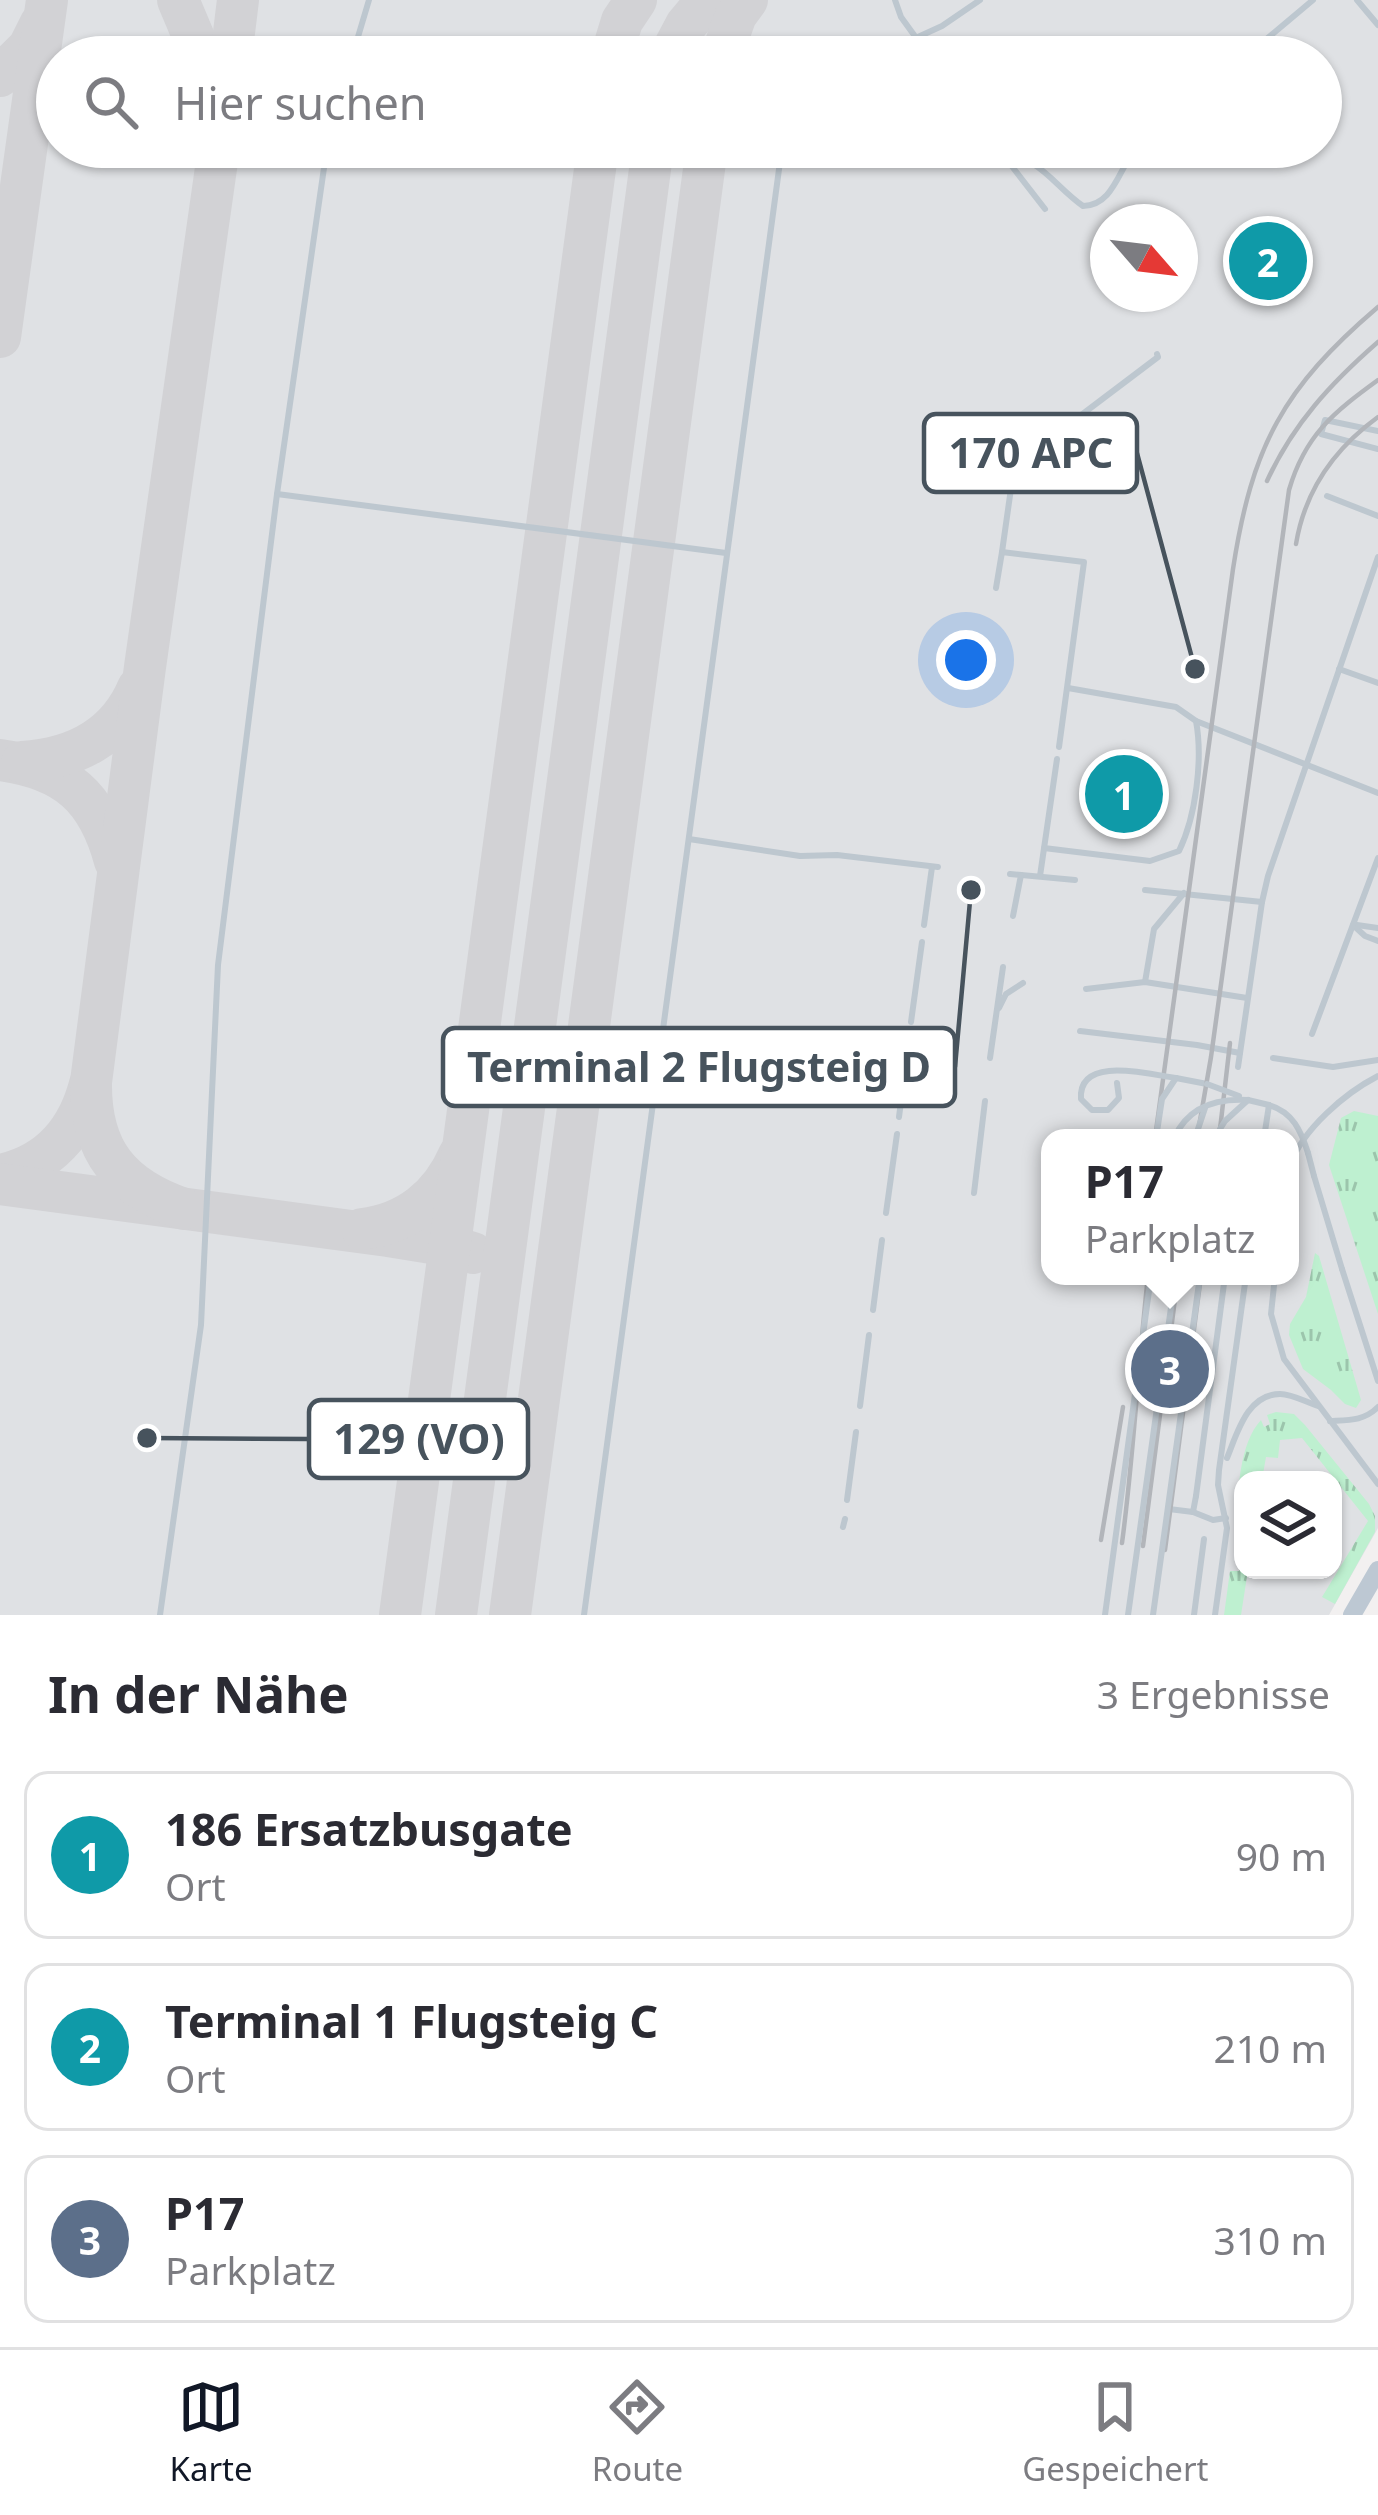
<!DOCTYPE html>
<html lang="de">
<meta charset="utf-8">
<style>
:root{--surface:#fff;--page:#f2f2f3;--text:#2b2b33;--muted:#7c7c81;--line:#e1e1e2;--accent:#111827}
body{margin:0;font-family:"Noto Sans",sans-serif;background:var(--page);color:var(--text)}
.controls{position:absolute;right:36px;bottom:36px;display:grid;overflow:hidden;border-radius:24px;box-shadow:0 3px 9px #0004}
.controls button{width:108px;height:108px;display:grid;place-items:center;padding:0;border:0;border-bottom:3px solid var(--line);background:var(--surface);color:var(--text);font:60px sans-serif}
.compass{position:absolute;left:1090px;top:204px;width:108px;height:108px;border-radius:50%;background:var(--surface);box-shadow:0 3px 9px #0004;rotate:118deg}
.you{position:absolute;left:966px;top:660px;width:42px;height:42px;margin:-30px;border:9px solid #fff;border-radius:50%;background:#1a73e8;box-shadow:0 0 0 18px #1a73e833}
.badge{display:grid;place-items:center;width:78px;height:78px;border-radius:50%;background:var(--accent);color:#fff;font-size:39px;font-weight:700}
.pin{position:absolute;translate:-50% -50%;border:6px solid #fff;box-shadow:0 3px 12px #0006}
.popup{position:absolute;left:1041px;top:1129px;width:258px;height:156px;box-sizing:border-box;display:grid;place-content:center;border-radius:24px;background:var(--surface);filter:drop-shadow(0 3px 9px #0005);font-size:39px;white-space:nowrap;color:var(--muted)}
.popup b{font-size:45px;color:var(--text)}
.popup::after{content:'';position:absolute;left:50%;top:100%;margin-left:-24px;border:24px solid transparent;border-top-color:var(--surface)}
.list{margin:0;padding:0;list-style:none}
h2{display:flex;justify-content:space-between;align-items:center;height:156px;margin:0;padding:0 48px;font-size:51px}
h2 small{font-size:39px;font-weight:400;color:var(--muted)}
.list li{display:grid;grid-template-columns:78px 1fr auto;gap:36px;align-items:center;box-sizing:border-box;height:168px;margin:0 24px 24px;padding:0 24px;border:3px solid var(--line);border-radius:24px}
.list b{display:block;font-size:45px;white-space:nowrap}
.list p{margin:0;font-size:39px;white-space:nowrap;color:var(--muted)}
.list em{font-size:39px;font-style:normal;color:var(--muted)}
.icon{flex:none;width:66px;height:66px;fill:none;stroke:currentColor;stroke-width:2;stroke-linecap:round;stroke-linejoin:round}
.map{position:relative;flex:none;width:1378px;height:1615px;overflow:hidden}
.search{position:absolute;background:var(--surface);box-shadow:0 3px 9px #0004;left:36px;right:36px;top:36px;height:132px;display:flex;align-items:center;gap:30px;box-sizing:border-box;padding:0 42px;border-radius:66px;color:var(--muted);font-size:45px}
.sheet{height:732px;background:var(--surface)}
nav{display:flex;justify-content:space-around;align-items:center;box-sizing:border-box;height:168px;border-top:3px solid var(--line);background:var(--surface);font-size:33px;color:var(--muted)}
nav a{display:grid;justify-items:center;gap:6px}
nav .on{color:var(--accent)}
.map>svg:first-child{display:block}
.airport{fill:#dfe1e4;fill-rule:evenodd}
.grass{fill:url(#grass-tufts)}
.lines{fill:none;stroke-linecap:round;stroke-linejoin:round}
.taxiway{stroke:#d2d2d5;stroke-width:42}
.lane{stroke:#bdc7cf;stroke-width:6}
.secondary{stroke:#bdc8d3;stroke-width:18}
.rail{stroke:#b2b5ba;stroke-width:4.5}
.lane-bridge{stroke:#bdc7cf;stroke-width:6}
.leader{fill:none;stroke:#47535d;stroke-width:4.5}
.callout-dot{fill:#47535d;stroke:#fff;stroke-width:4.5}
.callout{fill:#fff;stroke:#47535d;stroke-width:4.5}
.callout-label{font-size:42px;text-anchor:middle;font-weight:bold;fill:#47535d}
</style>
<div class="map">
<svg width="1378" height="1615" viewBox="0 0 1378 1615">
<defs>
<pattern id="grass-tufts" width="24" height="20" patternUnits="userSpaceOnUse" patternTransform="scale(3)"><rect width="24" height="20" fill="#bef0d0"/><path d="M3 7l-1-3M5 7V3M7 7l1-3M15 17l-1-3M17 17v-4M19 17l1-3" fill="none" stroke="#9cc5ac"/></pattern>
</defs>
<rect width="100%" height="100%" fill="#f2f0f0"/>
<path class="airport" d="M0 0H1378V1528L1329 1615H0ZM57 57H1321V147H57ZM1108 222H1180V294H1108ZM1050 1138H1290V1276H1050ZM1243 1480H1333V1570H1243Z"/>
<g class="grass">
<polygon points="1354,1111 1378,1116 1378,1314 1329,1165 1341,1118"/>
<polygon points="1315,1253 1319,1256 1361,1400 1356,1408 1345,1404 1331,1390 1303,1369 1289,1335 1290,1324 1306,1297"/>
<path d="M1276 1412 1294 1414 1305 1425 1369 1504 1375 1516V1532L1335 1604 1322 1597 1368 1521 1302 1438 1280 1440 1278 1458 1266 1457 1262 1480H1243V1570H1248L1241 1615H1224L1230 1571H1239L1241 1543 1235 1541C1238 1505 1236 1447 1261 1420L1264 1427 1270 1424 1267 1415Z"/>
</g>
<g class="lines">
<g class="taxiway">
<polyline points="178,0 202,57"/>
<polyline points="231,57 238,0"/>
<polyline points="611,57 622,21 636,0"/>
<polyline points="669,57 686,25 707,0"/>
<polyline points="721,57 736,15 747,0"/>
<polyline points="0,76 29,47 41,23"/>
<polyline points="0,337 47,0"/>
<path d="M0 760C66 769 98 797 115 861"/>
<path d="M22 762C74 759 117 738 138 688"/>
<path d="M0 1175C49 1165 78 1131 90 1084"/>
<polyline points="0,1184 388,1236 450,1246 473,1253"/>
<path d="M184 1209C120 1187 90 1151 91 1082L145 667 219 147"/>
<path d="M362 1229C407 1224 441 1197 459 1155"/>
<polyline points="400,1615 598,147"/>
<polyline points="456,1615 653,147"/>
<polyline points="510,1615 707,147"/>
</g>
<g class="lane">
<polyline points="895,0 901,17 930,57"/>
<polyline points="1357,0 1378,25"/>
<polyline points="352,57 369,0"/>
<polyline points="874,57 942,26 980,0"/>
<polyline points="1245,57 1313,0"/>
<polyline points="997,147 1045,209"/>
<path d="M1003 155C1041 157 1053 185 1083 206 1114 206 1119 167 1137 147"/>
<polyline points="1378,431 1325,420 1321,434 1378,449"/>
<polyline points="1015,465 1158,357 1157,354"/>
<polyline points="277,494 726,553"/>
<polyline points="1327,496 1378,516"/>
<polyline points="1002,552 1018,439"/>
<polyline points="996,588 1002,552 1084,562 1059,747"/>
<polyline points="1339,669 1378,683"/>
<polyline points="1196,721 1378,793"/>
<polyline points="689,839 800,856 837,855 938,867"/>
<path d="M1044 848 1150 861 1179 851C1196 816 1203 759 1196 721L1176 707 1068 688"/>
<polyline points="1010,874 1075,880"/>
<polyline points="1040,876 1057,759"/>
<polyline points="1145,890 1262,902"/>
<polyline points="1013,916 1021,875"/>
<polyline points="924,925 932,867"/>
<polyline points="1353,925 1365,936 1378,941"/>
<polyline points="1357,925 1378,928"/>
<polyline points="1145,982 1154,929 1184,893"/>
<polyline points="1086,989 1145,982 1247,998"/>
<polyline points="999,1008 1006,994 1023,983"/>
<polyline points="911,1022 922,942"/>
<polyline points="1080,1031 1197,1045 1240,1053"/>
<polyline points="1312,1034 1378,858"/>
<polyline points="990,1058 1003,967"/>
<polyline points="1273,1058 1333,1067 1378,1060"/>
<polyline points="1238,1067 1262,902 1268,876 1378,557"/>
<polyline points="1176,1078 1207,1084"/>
<polyline points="1248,1100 1269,1105"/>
<polyline points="899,1117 908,1047"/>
<polyline points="1308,1153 1314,1176"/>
<path d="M1290 1165C1303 1129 1345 1093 1378 1076"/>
<polyline points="974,1193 985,1101"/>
<polyline points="886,1213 897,1134"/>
<polyline points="1342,1269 1378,1381"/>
<polyline points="1275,1276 1271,1314 1284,1359 1378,1484"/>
<polyline points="873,1310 882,1240"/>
<polyline points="860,1406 869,1335"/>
<path d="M1330 1421C1349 1420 1364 1421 1378 1407"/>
<path d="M1227 1458C1237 1434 1247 1394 1280 1394 1292 1394 1306 1402 1318 1406"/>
<polyline points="847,1500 856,1432"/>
<polyline points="1169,1509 1193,1512 1196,1496"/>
<polyline points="843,1527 845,1519"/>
<polyline points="160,1615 201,1325 218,965 277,494 327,147"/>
<polyline points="584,1615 782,147"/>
<polyline points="1194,1615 1204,1539"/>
</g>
<polyline class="secondary" points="1352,1615 1378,1570"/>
<g class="rail">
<path d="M1267 481C1293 424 1331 383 1378 342"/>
<path d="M1296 544C1305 490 1334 449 1378 417"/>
<path d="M1155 1138 1233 569C1252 446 1283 388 1378 307"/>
<path d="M1197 1138 1211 1057 1289 490C1305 435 1334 412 1378 380"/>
<polyline points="1219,1138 1230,1043"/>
<polyline points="1101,1540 1123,1407"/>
<path d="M1122 1543C1134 1454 1138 1365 1148 1276"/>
<polyline points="1143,1546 1178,1276"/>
<polyline points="1165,1550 1201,1276"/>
</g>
<g class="lane-bridge">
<path d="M1117 1083 1119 1098 1108 1110H1092L1081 1099C1078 1055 1148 1074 1176 1078L1162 1099 1156 1138"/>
<polyline points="1207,1084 1239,1096"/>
<polyline points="1220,1129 1225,1121 1248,1100"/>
<path d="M1174 1138C1188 1107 1215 1098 1248 1100"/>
<polyline points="1195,1138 1205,1108"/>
<path d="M1264 1138 1269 1105C1293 1112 1301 1131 1308 1153"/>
<polyline points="1314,1176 1342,1269"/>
<polyline points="1196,1496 1225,1276"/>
<polyline points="1193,1512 1213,1520 1226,1518"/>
<polyline points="1105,1615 1151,1276"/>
<polyline points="1128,1615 1175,1279"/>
<polyline points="1153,1615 1200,1276"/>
<polyline points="1215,1615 1227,1528 1218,1485 1219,1470 1246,1276"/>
</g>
</g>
<path class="leader" d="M1195 669L1137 453M971 890L955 1067M147 1438L309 1439"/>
<g class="callout-dot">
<circle cx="1195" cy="669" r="12"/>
<circle cx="971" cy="890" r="12"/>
<circle cx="147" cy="1438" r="12"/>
</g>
<g class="callout">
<rect x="924" y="414" width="213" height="78" rx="12"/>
<rect x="443" y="1028" width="512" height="78" rx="12"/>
<rect x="309" y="1400" width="219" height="78" rx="12"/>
</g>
<g class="callout-label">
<text x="1031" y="468">170 APC</text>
<text x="699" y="1082">Terminal 2 Flugsteig D</text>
<text x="419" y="1454">129 (VO)</text>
</g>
</svg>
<div class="controls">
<button><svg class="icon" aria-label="layers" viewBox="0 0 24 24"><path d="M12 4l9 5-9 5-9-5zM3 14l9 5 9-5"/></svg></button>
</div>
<svg class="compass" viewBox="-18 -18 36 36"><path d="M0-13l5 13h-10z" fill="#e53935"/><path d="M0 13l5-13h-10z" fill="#7c7c81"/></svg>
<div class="you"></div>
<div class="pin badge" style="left:1124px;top:794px;background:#0f9aa8">1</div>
<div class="pin badge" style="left:1268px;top:261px;background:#0f9aa8">2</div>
<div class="pin badge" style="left:1170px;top:1369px;background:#5c6f8a">3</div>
<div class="popup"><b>P17</b>Parkplatz</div>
<div class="search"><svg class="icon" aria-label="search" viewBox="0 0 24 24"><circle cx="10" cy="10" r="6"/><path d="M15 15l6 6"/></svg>Hier suchen</div>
</div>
<section class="sheet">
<h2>In der Nähe<small>3 Ergebnisse</small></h2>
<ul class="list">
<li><span class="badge" style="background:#0f9aa8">1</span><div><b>186 Ersatzbusgate</b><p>Ort</p></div><em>90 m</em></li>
<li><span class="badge" style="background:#0f9aa8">2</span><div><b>Terminal 1 Flugsteig C</b><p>Ort</p></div><em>210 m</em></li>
<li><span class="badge" style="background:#5c6f8a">3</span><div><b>P17</b><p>Parkplatz</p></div><em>310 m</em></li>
</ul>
</section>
<nav>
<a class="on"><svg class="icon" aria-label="map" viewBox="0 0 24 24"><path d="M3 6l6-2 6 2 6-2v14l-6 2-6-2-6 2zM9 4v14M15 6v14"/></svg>Karte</a>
<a><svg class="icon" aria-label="directions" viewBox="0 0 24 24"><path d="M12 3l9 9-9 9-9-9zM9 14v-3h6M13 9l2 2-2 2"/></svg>Route</a>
<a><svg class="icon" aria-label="saved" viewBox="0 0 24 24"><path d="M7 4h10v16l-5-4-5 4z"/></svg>Gespeichert</a>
</nav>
